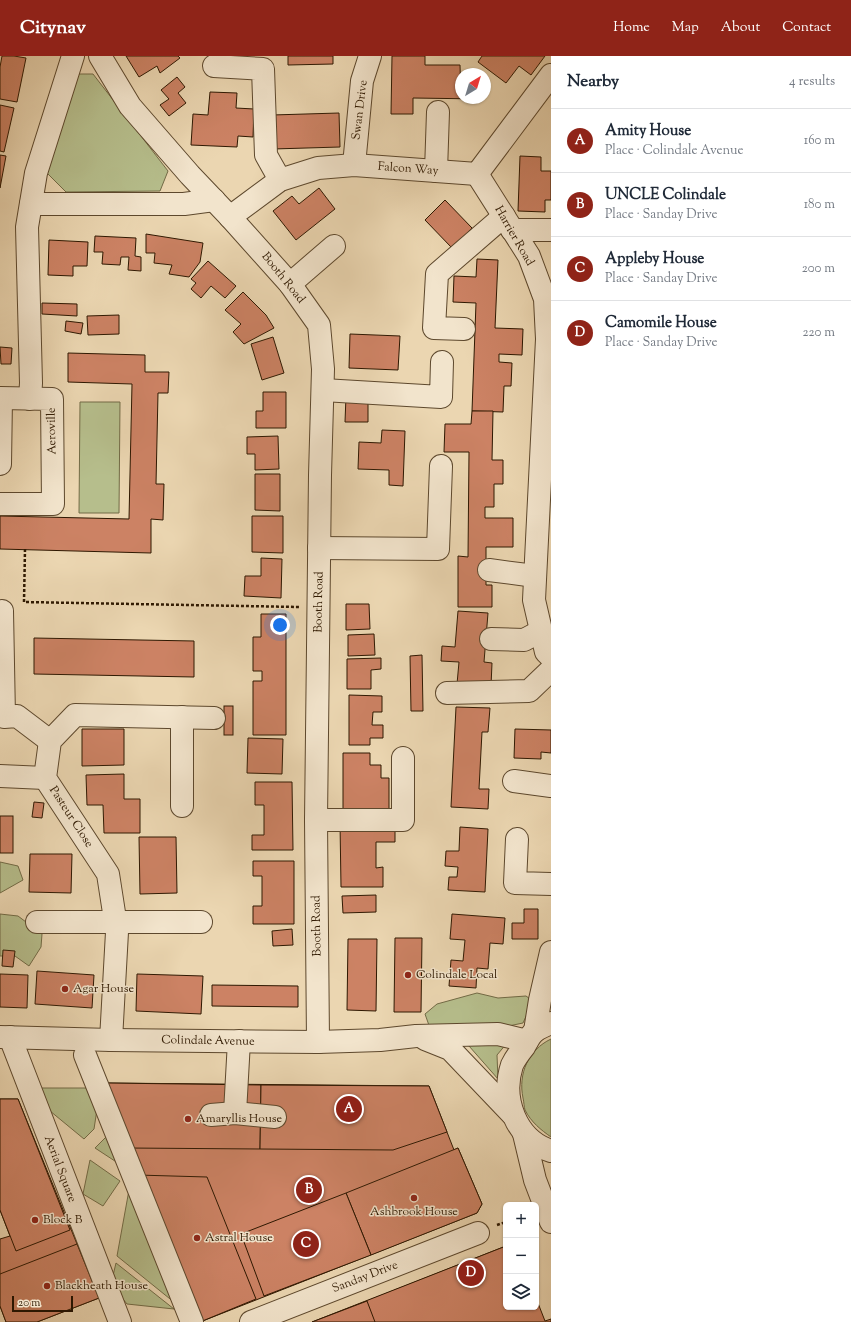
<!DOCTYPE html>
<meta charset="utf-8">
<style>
:root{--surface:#fff;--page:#f6f6f7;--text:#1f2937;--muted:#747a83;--line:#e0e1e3;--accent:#8f2418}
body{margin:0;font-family:"Sorts Mill Goudy",serif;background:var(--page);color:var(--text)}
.controls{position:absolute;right:12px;bottom:12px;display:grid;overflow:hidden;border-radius:6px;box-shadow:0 1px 3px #0004}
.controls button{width:36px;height:36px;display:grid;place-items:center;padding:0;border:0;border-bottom:1px solid var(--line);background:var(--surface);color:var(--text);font:20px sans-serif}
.compass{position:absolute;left:455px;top:12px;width:36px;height:36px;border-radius:50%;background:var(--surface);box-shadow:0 1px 3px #0004;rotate:38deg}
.scale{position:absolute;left:12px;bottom:10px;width:61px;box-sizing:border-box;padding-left:4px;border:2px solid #2e1801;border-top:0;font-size:11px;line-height:14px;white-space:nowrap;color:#2e1801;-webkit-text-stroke:3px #f2e4cc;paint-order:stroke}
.you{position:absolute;left:280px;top:569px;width:14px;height:14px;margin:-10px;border:3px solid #fff;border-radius:50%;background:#1a73e8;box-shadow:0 0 0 6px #1a73e833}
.badge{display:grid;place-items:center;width:26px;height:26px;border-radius:50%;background:var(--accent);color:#fff;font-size:13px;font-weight:700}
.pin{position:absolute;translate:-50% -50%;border:2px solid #fff;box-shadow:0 1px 4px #0006}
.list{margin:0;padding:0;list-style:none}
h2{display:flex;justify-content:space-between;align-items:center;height:52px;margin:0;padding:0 16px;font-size:17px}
h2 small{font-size:13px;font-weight:400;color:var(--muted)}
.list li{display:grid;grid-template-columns:26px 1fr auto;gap:12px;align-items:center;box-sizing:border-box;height:64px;padding:0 16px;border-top:1px solid var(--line)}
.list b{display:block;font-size:15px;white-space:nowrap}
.list p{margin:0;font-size:13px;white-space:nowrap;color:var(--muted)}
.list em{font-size:13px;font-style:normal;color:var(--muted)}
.icon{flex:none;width:22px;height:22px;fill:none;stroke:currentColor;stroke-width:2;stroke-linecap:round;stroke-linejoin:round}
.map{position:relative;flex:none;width:551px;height:1266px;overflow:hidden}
header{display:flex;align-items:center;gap:24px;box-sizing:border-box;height:56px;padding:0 20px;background:var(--accent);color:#fff}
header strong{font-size:19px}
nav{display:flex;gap:22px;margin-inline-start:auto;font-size:14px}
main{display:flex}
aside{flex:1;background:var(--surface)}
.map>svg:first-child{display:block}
.green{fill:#b6be8c;stroke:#726b46}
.building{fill:#cc8264;stroke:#2e1801}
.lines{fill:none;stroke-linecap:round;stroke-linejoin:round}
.minor-casing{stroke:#5d482d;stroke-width:24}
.path{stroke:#2e1801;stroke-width:2.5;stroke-dasharray:3 2;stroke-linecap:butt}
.minor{stroke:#f2e4cc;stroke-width:22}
.poi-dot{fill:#8f2418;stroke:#f2e4cc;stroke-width:1.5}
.labels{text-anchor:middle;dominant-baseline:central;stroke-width:3;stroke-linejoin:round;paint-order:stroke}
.street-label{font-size:12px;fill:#2e1801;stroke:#f2e4cc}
.poi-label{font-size:12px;fill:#2e1801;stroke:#f2e4cc;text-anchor:start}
</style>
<header>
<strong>Citynav</strong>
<nav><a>Home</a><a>Map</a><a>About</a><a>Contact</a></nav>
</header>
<main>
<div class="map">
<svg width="551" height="1266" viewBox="0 0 551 1266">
<rect width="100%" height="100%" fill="#ebd6b1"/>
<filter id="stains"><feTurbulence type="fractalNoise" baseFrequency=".005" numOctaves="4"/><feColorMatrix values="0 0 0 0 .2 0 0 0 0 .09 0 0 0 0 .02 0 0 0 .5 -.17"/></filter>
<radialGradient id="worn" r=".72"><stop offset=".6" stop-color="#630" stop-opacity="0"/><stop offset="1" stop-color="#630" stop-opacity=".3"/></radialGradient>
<g class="green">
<polygon points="74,18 93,18 168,115 160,135 66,136 47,117"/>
<polygon points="80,346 120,346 119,457 79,457"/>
<polygon points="0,806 18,810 23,824 0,837"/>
<polygon points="0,858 18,860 42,878 41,891 29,910 15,900 0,900"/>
<polygon points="477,937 498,942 526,940 533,945 523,967 499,972 431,975 425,958 437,948"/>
<polygon points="512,981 497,999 498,1023 469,990 458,983"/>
<path d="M551 983V1081C541 1074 531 1066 525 1054 524 1051 524 1046 523 1042 518 1018 528 994 551 983Z"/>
<polygon points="36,1032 92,1032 98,1047 94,1073 84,1083 44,1050"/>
<polygon points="110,1077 124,1111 95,1092"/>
<polygon points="90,1104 120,1125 103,1150 83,1138"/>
<polygon points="129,1134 180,1251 117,1200"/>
<polygon points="116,1207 174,1253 127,1248 111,1228"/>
</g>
<g class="building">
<polygon points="2,0 14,0 26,2 17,46 0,43 0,11"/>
<polygon points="126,0 178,0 180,2 160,17 157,10 139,21"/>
<polygon points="288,0 333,0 333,8 288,9"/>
<polygon points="392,0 425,0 425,9 460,9 461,42 481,43 413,42 413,58 391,58"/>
<polygon points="482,0 545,0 531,19 519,10 506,27 478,6"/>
<polygon points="177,21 185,31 178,37 186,47 169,60 160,49 169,43 161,34"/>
<polygon points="210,36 237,37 236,52 254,53 253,81 238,80 237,91 191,89 193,58 208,59"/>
<polygon points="0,49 14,52 4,96 0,95"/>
<polygon points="339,57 340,91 273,93 272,59"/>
<polygon points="0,99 6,100 0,132"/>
<polygon points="520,100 541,101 541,115 551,115 551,144 545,144 545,156 518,155"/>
<polygon points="319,132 335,153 296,184 273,155 292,140 299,148"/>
<polygon points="445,144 472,172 452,192 425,164"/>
<polygon points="146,178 203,187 200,206 189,221 169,218 172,209 154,207 155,197 146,197"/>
<polygon points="95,180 136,182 135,200 141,201 141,215 128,214 129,201 121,201 120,209 102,208 103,196 94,196"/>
<polygon points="49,184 88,186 87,210 73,210 73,220 48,219"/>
<polygon points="477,203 498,204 495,272 523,273 522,299 499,298 499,306 512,307 511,330 504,330 503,356 472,355 476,247 453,246 454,220 476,221"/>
<polygon points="208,205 236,230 225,242 211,230 201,242 191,233 196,227 191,223"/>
<polygon points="243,236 266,259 274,272 244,288 233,276 241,268 225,254"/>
<polygon points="42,247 77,248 77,260 42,258"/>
<polygon points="119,259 119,278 88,279 87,260"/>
<polygon points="66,265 83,267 81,278 65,275"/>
<polygon points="350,278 400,280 398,314 349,312"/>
<polygon points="273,281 284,317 262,324 251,288"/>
<polygon points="0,291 12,292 11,308 1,308"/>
<polygon points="68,297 145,299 145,316 169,316 168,337 158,337 156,428 164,428 163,464 151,463 151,497 0,493 0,460 129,463 132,328 68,326"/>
<polygon points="263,336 286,336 286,372 256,372 256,355 263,355"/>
<polygon points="346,340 368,340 368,366 345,366"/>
<polygon points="472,355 493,355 492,404 503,404 503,428 494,428 494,451 485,451 485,462 513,462 513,491 486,491 486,529 492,529 492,551 458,551 458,500 468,501 469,396 444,396 445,368 471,368"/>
<polygon points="382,374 405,375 403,430 389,429 389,414 358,413 359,386 381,387"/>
<polygon points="278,380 279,413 255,414 255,398 247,398 247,381"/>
<polygon points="255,418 280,418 280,455 255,454"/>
<polygon points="252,460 283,460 283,497 252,496"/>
<polygon points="261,502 282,503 281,542 244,540 245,520 261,520"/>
<polygon points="346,548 369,548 370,573 346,574"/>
<polygon points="458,555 488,557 484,606 492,607 491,630 457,628 459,606 441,605 442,590 455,591"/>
<polygon points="261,558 286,558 286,679 253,679 253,625 262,625 262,615 253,615 253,581 261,581"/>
<polygon points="374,578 375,599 348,600 348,579"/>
<polygon points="34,582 194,585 194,621 34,618"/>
<polygon points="422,599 423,655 411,655 410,600"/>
<polygon points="381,602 381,613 371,614 371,633 347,633 347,603"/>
<polygon points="349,639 382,640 382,656 373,656 372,669 383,669 383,682 370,682 370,689 349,689"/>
<rect x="224" y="650" width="9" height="29"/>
<polygon points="456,651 490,652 488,676 482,676 479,733 489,733 488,753 451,751"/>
<polygon points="82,673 124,673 124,709 82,710"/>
<polygon points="515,673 551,674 551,697 541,696 541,703 514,702"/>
<polygon points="248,682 283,683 282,718 247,717"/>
<polygon points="343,697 370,697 370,709 381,709 381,722 389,722 389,753 368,753 368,760 343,760"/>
<polygon points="124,718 124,743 140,743 140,777 104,777 103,749 87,749 86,719"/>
<polygon points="255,726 292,726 293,794 252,794 252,779 264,779 264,749 255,749"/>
<polygon points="34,746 44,747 42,762 32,761"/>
<rect x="0" y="760" width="13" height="37"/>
<polygon points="395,766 395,786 376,786 376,812 383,811 383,831 341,831 340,767"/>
<polygon points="460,771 488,773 485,836 448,834 449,821 457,821 458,811 445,810 446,795 459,795"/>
<polygon points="139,781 176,781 177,837 140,838"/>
<polygon points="30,798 72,798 71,837 29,836"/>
<polygon points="253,805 294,805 294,868 253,868 253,850 262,850 262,820 253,820"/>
<polygon points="376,839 376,856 343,857 342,840"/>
<polygon points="524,853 538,853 538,883 512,883 512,867 524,867"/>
<polygon points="452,858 505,862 503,888 490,887 488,913 477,912 476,932 449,930 451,904 463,905 465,884 450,883"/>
<polygon points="292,873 293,889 273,890 272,875"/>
<polygon points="395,882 422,882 421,956 394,956"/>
<polygon points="348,883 377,883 376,955 347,954"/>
<polygon points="3,894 15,895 13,911 2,910"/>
<polygon points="37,915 94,919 92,952 35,948"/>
<polygon points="0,918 28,919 27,952 0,951"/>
<polygon points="137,918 203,920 201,958 136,955"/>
<polygon points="212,929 298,930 298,951 212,950"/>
<polygon points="107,1027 429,1030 454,1094 458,1092 482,1148 477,1157 200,1266"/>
<polygon points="107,1027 261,1029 260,1093 127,1092"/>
<polygon points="261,1029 429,1030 447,1076 393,1094 260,1093"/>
<polygon points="0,1043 18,1043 99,1242 37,1266 6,1266 0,1250 0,1183 10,1180 0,1154"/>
<polygon points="0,1043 18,1043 70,1174 16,1195 0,1154"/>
<polygon points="458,1092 482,1148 477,1157 371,1199 346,1137"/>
<polygon points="137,1119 207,1121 256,1243 200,1266"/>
<polygon points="346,1137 371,1199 264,1240 241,1178"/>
<polygon points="77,1188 99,1242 37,1266 6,1266 0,1250 0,1218"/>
<polygon points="506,1190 506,1251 467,1266 375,1266 367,1245"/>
<polygon points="506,1190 506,1251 536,1251 536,1242 545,1265 551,1263 551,1266 312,1266"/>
<polygon points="367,1245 375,1266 312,1266"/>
</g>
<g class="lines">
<g class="minor-casing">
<g id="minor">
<polyline points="100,0 130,50 190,119 230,161 290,228 319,269 323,313 320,419 316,764 318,986"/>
<polyline points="214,10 263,13 266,99 280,124"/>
<polyline points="354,109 362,25 370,0"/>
<polyline points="436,115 438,56"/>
<polyline points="477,118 529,200 545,243 547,283 534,544 546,596 551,601"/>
<polyline points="31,148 184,148 214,144"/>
<polyline points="230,161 280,124 318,112 354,109 477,118 551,19"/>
<polyline points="512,174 551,174"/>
<polyline points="290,228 334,190"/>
<polyline points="464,273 434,272 437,218 504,160"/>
<polyline points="323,334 441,341 442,306"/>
<polyline points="30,343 31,327 27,171 36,117 73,0"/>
<polyline points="0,408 1,342 52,343 53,448 0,448"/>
<polyline points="319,492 438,493 441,410"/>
<polyline points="489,514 535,520"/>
<polyline points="2,555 4,661 17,660 50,685"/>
<polyline points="491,583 524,584 541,575"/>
<polyline points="447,637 529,635 551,614"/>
<polyline points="182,661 182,750"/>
<polyline points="0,720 45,722"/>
<polyline points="514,725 551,730"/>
<polyline points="316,764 403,764 403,702"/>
<polyline points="517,783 515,827 551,828"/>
<polyline points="37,866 201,866"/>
<path d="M551 967C546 969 539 972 535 975 530 979 527 986 524 991 520 996 515 1003 512 1009 501 1043 516 1084 551 1095"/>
<polyline points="535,975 540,944 551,896"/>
<polyline points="0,981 111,984 318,986 380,984 416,980 498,978 527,985"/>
<polyline points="10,981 120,1266"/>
<polyline points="425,983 450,993 512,1058"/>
<polyline points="111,984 117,876 108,818 45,722 50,685 75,659 214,662"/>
<polyline points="85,999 192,1266"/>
<polyline points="235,1057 239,985"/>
<polyline points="211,1059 235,1057 275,1061"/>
<polyline points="524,1078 535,1124 551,1166"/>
<polyline points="251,1266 478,1177"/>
</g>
</g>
<g class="path">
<polyline points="25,493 24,546 299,551"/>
<polyline points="497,1169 506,1166"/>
</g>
<use href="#minor" class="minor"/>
</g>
<g class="poi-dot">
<circle cx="408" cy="919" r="4"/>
<circle cx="65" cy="933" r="4"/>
<circle cx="188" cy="1063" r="4"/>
<circle cx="414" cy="1142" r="4"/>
<circle cx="35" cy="1164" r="4"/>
<circle cx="197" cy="1182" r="4"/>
<circle cx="47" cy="1230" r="4"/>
</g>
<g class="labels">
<g class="street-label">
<text transform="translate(360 54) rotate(-83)">Swan Drive</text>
<text transform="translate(408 113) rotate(4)">Falcon Way</text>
<text transform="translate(514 180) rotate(60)">Harrier Road</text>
<text transform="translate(283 222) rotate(51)">Booth Road</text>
<text transform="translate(52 375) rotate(-91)">Aeroville</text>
<text transform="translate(319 546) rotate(-89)">Booth Road</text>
<text transform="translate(71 761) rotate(57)">Pasteur Close</text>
<text transform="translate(317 870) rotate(-91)">Booth Road</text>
<text transform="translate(208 985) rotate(1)">Colindale Avenue</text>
<text transform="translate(60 1113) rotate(69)">Aerial Square</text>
<text transform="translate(365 1221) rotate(-21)">Sanday Drive</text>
</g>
<g class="poi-label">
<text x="416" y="919">Colindale Local</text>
<text x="73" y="933">Agar House</text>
<text x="196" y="1063">Amaryllis House</text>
<text x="414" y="1156" text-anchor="middle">Ashbrook House</text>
<text x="43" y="1164">Block B</text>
<text x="205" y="1182">Astral House</text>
<text x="55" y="1230">Blackheath House</text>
</g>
</g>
<rect width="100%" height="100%" filter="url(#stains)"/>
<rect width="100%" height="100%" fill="url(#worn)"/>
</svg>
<div class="controls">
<button>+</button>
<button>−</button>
<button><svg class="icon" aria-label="layers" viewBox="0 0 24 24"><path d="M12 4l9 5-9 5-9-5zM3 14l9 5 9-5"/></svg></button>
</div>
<svg class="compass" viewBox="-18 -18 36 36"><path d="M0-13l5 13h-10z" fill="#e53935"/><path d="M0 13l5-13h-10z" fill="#747a83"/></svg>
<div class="scale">20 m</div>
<div class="you"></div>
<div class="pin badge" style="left:349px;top:1053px">A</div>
<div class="pin badge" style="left:309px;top:1134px">B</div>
<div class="pin badge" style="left:306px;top:1188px">C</div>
<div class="pin badge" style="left:471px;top:1217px">D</div>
</div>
<aside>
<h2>Nearby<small>4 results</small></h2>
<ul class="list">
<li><span class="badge">A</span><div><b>Amity House</b><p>Place · Colindale Avenue</p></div><em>160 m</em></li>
<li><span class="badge">B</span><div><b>UNCLE Colindale</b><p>Place · Sanday Drive</p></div><em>180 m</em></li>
<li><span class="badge">C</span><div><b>Appleby House</b><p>Place · Sanday Drive</p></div><em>200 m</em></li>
<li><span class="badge">D</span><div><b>Camomile House</b><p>Place · Sanday Drive</p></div><em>220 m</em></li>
</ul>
</aside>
</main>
